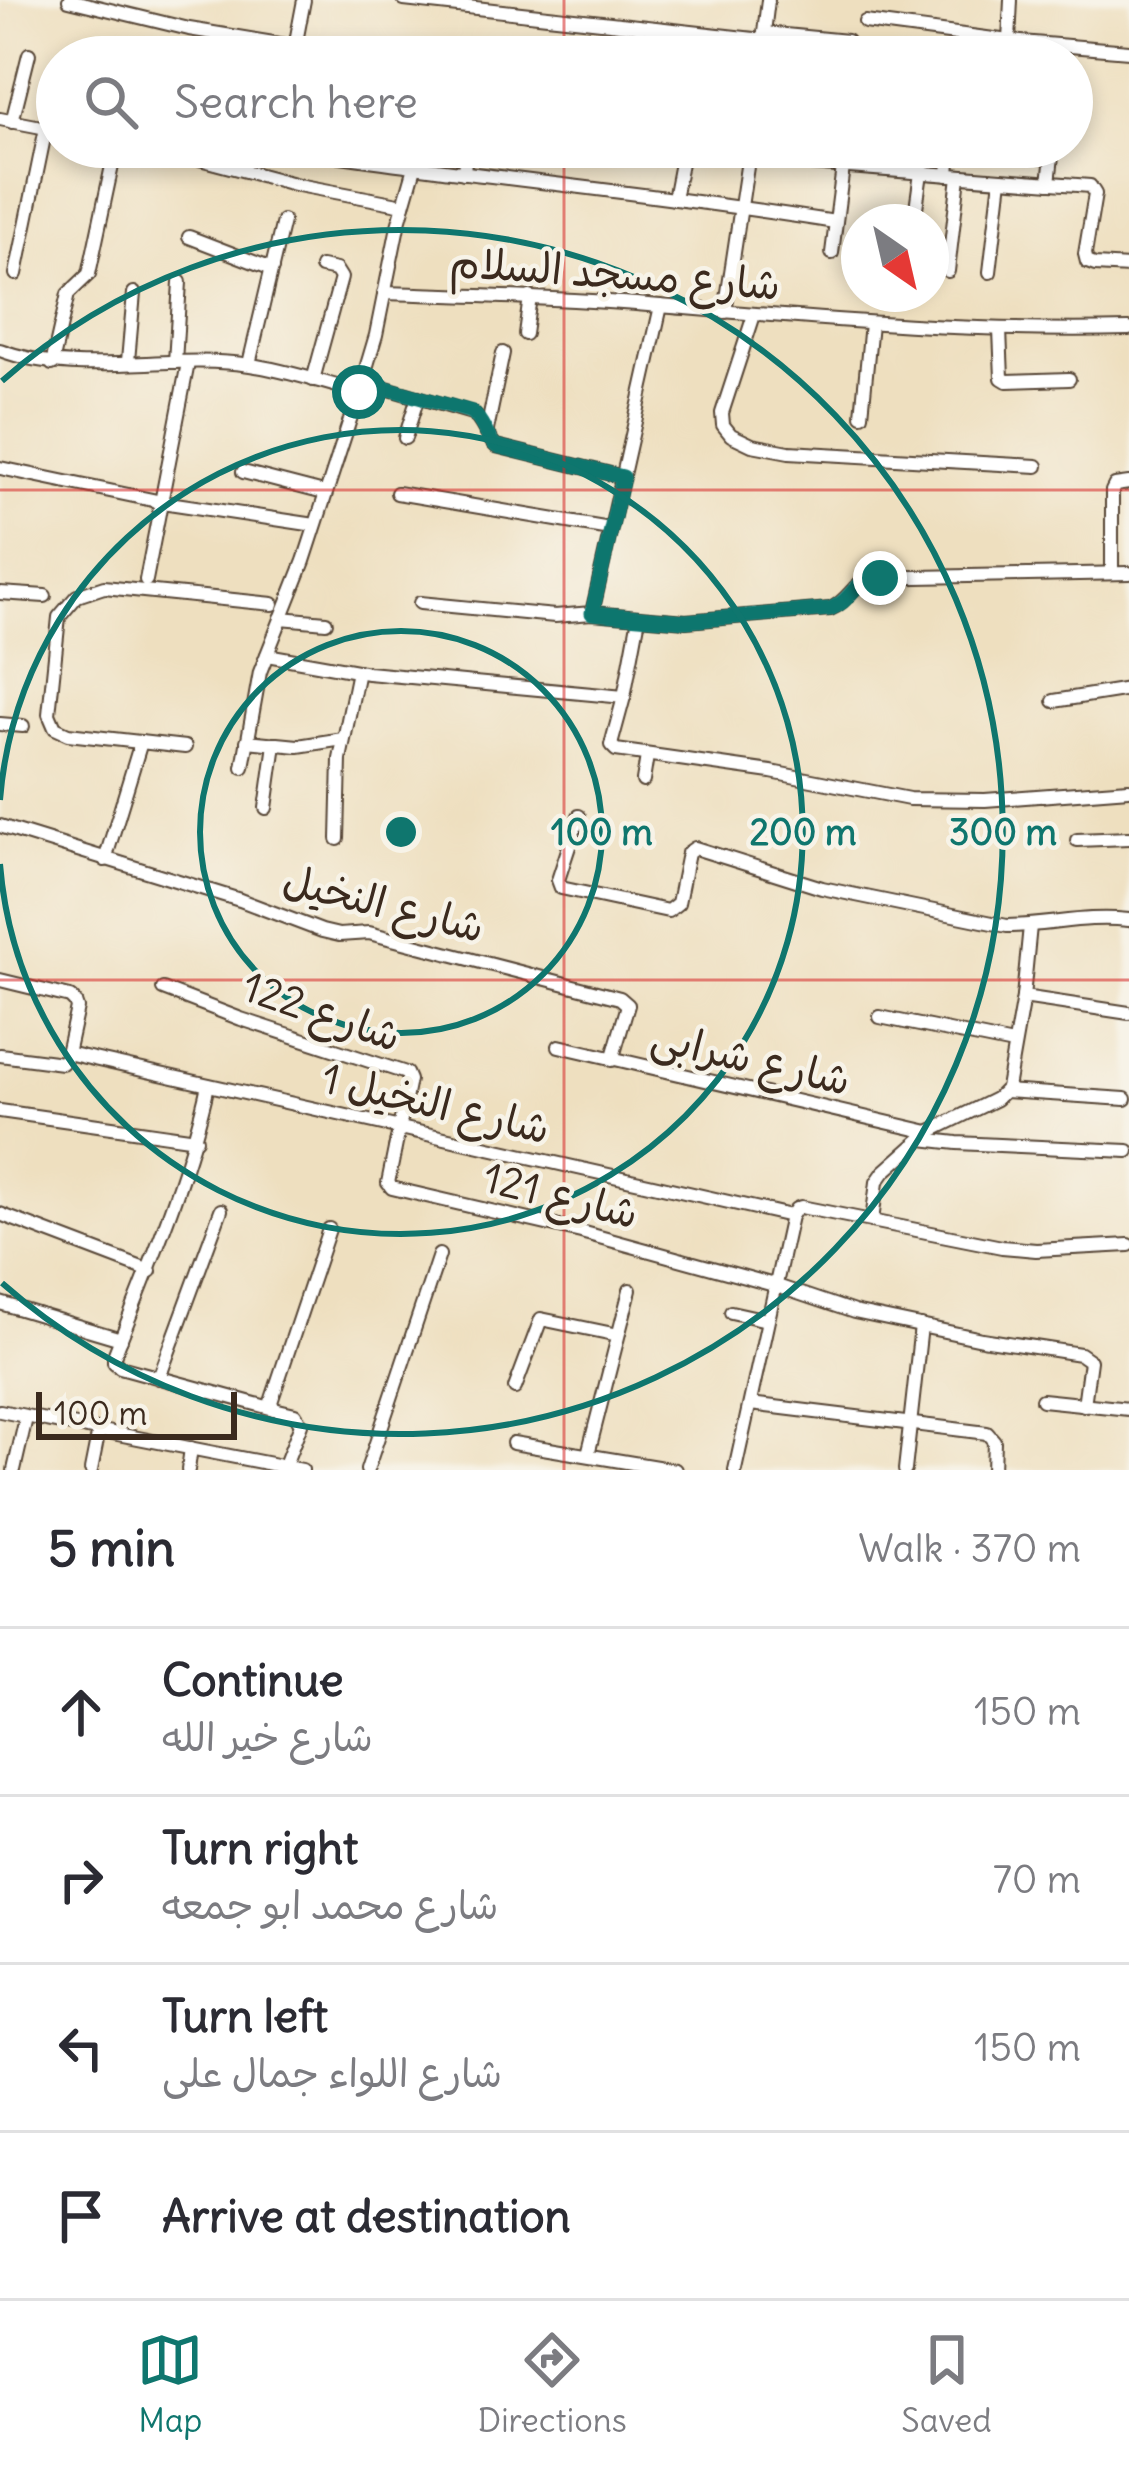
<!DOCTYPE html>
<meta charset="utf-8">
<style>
:root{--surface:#fff;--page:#f2f2f3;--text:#2b2b33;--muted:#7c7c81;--line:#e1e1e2;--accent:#0f766e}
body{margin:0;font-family:Delius,"Playpen Sans Arabic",sans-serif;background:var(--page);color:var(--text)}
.compass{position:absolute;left:841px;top:204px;width:108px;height:108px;border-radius:50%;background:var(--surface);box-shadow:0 6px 18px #0003;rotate:146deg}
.scale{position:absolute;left:36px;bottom:30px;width:201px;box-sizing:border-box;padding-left:12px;border:6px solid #3b2a1e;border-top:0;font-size:33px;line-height:42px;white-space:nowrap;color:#3b2a1e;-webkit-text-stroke:9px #f7f3e8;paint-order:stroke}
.stop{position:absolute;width:36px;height:36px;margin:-27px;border:9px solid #0f766e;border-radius:50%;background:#fff}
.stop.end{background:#0f766e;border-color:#fff;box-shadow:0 3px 12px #0008}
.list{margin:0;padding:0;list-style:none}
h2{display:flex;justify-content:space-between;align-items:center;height:156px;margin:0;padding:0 48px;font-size:51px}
h2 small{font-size:39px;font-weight:400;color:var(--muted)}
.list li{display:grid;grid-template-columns:78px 1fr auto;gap:36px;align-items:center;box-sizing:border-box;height:168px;padding:0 48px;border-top:3px solid var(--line)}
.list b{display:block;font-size:45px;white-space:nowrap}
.list p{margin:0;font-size:39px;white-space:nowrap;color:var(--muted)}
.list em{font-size:39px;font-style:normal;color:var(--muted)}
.icon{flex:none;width:66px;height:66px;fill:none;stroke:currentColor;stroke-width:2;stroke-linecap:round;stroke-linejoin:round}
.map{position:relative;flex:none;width:1129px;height:1470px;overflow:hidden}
.search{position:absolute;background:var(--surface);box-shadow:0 6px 18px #0003;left:36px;right:36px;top:36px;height:132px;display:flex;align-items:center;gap:30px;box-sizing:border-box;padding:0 42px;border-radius:66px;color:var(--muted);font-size:45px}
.sheet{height:828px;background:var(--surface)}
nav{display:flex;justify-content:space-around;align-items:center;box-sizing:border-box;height:168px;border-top:3px solid var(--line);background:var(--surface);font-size:33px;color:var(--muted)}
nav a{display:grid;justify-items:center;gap:6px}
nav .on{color:var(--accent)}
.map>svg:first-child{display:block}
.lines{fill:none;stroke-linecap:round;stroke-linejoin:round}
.street-casing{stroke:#564536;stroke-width:16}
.street{stroke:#fff;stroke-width:12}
.route{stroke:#0f766e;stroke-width:15}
.grid{fill:none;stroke:#d62828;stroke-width:3;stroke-opacity:0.55}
.ring{fill:none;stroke:#0f766e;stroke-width:6}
.labels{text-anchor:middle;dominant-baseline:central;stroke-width:9;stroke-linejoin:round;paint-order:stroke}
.street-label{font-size:42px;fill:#3b2a1e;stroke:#f7f3e8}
.centre{fill:#0f766e;stroke:#f7f3e8;stroke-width:6}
.ring-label{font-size:36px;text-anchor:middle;font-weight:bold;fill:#0f766e;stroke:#f7f3e8;stroke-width:9;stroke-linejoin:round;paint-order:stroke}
</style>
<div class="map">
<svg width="1129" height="1470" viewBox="0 0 1129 1470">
<rect width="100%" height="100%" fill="#f7f3e8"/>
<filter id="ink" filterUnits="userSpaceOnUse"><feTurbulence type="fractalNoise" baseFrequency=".00833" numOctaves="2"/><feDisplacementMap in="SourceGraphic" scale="24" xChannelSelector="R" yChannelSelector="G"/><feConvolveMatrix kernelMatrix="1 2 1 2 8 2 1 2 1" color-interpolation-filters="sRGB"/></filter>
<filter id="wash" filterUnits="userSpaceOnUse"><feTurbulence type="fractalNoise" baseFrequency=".004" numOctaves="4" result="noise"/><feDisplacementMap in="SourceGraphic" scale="48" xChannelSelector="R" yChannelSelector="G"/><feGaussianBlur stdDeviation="2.7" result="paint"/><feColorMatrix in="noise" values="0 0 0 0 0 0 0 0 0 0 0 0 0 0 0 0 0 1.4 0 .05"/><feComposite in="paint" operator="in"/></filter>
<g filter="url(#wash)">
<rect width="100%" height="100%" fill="#eedfbf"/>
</g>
<g filter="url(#ink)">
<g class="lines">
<g class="street-casing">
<g id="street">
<polyline points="69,0 189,29 359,57"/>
<polyline points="404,0 763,40"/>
<polyline points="865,22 1009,41 1129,51"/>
<polyline points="764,33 847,41"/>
<polyline points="1009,41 1011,0"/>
<polyline points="295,47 304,0"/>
<polyline points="761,57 768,0"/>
<polyline points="0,119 57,130"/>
<polyline points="12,122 29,54"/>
<polyline points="154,147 298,185 404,205"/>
<path d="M321 153C492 179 664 194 835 222"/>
<polyline points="798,163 1090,186 1095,194 1085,254 1087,262 1095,265 1129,267"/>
<polyline points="850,167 852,147"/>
<polyline points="464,173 466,147"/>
<polyline points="948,175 950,147"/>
<polyline points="1049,183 1053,147"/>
<polyline points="674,199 684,147"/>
<polyline points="914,222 921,173"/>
<polyline points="189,237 272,269"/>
<polyline points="832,253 843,167"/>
<polyline points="948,271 959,176"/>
<polyline points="990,272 1001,179"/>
<polyline points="16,274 46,128"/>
<path d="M384 293C476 296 568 298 660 306 817 319 972 333 1129 329"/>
<polyline points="725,312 750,147"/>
<polyline points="754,315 722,413 723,425 731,435 752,445 789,452 1037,466"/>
<polyline points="1000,330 1002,378 1007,381 1069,379"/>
<polyline points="525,334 530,297"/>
<path d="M0 350C76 379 170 353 250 365 287 370 323 383 359 392"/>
<polyline points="128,361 134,293"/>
<polyline points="175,362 180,282"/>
<polyline points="52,364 68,294 89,274 116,147"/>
<polyline points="249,364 283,221"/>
<polyline points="313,380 341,278 336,270 321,267"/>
<path d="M362 381 472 413C484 422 485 436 496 446L623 477"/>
<polyline points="862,415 871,323"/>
<polyline points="487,430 503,353"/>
<polyline points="405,438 418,397"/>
<polyline points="0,468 162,502 315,525"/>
<polyline points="243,472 324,493"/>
<polyline points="397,493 610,529"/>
<polyline points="1112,573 1112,491 1115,485 1129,483"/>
<polyline points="146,580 188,363"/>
<polyline points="0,593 45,596"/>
<path d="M420 603 555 616 592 613 686 621 830 609C847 602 852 586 867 578L1129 573"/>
<polyline points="592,613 661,306"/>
<polyline points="639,617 624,697 611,745 616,750 771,772 909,799 985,800 1129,789"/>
<polyline points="281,618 326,622"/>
<polyline points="267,655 368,673 624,697"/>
<polyline points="1054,701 1129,689"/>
<polyline points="0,724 23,726"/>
<polyline points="247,741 298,746 343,739"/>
<polyline points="185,747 68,734 55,728 49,714 59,617 77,596 104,587 273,604"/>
<polyline points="243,767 260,672 304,561 359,392 376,335 398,226 415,167"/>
<polyline points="643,781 647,756"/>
<polyline points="266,808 275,744"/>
<path d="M579 816 558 880 561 888 668 911 678 903 688 853 695 848 822 888 1007 926C1051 926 1083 915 1129 920"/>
<polyline points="0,826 240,900 322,931 339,935 369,933 620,998 628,1005 612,1060"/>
<polyline points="338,839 340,759 358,671"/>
<polyline points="1077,840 1129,838"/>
<polyline points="105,860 141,742"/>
<polyline points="0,980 70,997 75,1002 77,1008 66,1058 62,1063 0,1055"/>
<polyline points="163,989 241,1019 406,1073 409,1080 388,1183 392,1188 581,1232 774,1285 854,1312 982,1339 1080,1354 1090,1361 1084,1405"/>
<polyline points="1023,997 1129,1013"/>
<polyline points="880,1017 1013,1044"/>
<polyline points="559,1046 929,1132"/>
<polyline points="67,1053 791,1216"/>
<path d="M208 1085C187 1179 149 1267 114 1356V1362L120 1367 274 1409"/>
<polyline points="1005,1091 1125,1099"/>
<polyline points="0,1111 196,1139"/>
<polyline points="922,1139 957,1143 1128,1151"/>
<polyline points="0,1214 150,1271"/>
<polyline points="791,1216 796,1209 801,1207 1002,1247 1036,1250 1129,1245"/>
<polyline points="872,1221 877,1182 884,1172 929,1132 996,1099 1007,1088 1023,997 1030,926"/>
<polyline points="0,1303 121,1339"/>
<polyline points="731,1312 767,1320"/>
<polyline points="159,1378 221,1210"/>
<polyline points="515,1388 541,1319 618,1335"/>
<polyline points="1042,1400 1129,1409"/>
<polyline points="750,1404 987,1433 994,1441 993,1470"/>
<polyline points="0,1411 302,1470"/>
<polyline points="513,1443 675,1470"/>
<polyline points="588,1454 630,1290"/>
<polyline points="14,1470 26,1418"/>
<polyline points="91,1470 99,1430"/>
<polyline points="188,1470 191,1448"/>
<polyline points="283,1470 301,1424 295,1414 274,1409 271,1402 329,1229"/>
<polyline points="367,1470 439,1255"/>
<polyline points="735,1470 791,1216"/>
<polyline points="905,1470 921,1326"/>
</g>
</g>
<use href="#street" class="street"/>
</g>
</g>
<g class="lines" filter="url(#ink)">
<path class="route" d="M359 392 362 381 472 412C484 422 485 437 496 446L623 477 592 613 686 621 830 609C854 600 851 580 880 578"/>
</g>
<path class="grid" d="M564 0V57M564 147V1470M0 490H1129M0 980H1129"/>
<g class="ring">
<circle cx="401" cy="832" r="201"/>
<path d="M0 800A402 402 0 1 1 0 864"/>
<path d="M2 381A602 602 0 1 1 2 1283"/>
</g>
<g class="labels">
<g class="street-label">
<text transform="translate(615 273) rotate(4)">شارع مسجد السلام</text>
<text transform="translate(384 903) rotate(14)">شارع النخيل</text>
<text transform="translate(322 1011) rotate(19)">شارع 122</text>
<text transform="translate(751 1058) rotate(13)">شارع شرابى</text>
<text transform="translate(436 1103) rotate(13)">شارع النخيل 1</text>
<text transform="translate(561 1195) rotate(14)">شارع 121</text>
</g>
</g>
<circle cx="401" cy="832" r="18" class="centre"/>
<g class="ring-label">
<text x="602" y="845">100 m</text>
<text x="803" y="845">200 m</text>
<text x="1003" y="845">300 m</text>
</g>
</svg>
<svg class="compass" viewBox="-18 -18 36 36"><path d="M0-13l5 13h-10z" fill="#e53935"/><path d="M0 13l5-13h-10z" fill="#7c7c81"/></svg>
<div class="scale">100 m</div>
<div class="stop" style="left:359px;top:392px"></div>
<div class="stop end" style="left:880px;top:578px"></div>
<div class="search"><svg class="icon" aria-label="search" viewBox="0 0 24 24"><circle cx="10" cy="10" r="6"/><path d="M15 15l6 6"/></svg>Search here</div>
</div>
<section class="sheet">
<h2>5 min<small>Walk · 370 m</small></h2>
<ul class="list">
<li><svg class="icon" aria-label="ahead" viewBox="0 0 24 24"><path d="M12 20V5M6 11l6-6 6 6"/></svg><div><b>Continue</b><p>شارع خير الله</p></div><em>150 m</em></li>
<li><svg class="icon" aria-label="right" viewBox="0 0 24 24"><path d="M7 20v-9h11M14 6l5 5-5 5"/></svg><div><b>Turn right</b><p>شارع محمد ابو جمعه</p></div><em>70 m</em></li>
<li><svg class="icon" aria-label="left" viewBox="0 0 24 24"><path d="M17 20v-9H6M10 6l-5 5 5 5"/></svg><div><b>Turn left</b><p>شارع اللواء جمال على</p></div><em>150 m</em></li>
<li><svg class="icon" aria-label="arrive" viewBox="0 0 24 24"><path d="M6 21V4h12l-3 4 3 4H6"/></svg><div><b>Arrive at destination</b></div></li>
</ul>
</section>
<nav>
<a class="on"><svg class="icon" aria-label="map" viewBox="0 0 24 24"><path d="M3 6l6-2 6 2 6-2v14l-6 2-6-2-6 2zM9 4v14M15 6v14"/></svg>Map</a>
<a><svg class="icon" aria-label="directions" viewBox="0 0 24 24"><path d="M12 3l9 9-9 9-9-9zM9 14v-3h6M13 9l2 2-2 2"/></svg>Directions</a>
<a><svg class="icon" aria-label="saved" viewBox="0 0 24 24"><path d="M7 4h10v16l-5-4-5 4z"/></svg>Saved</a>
</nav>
